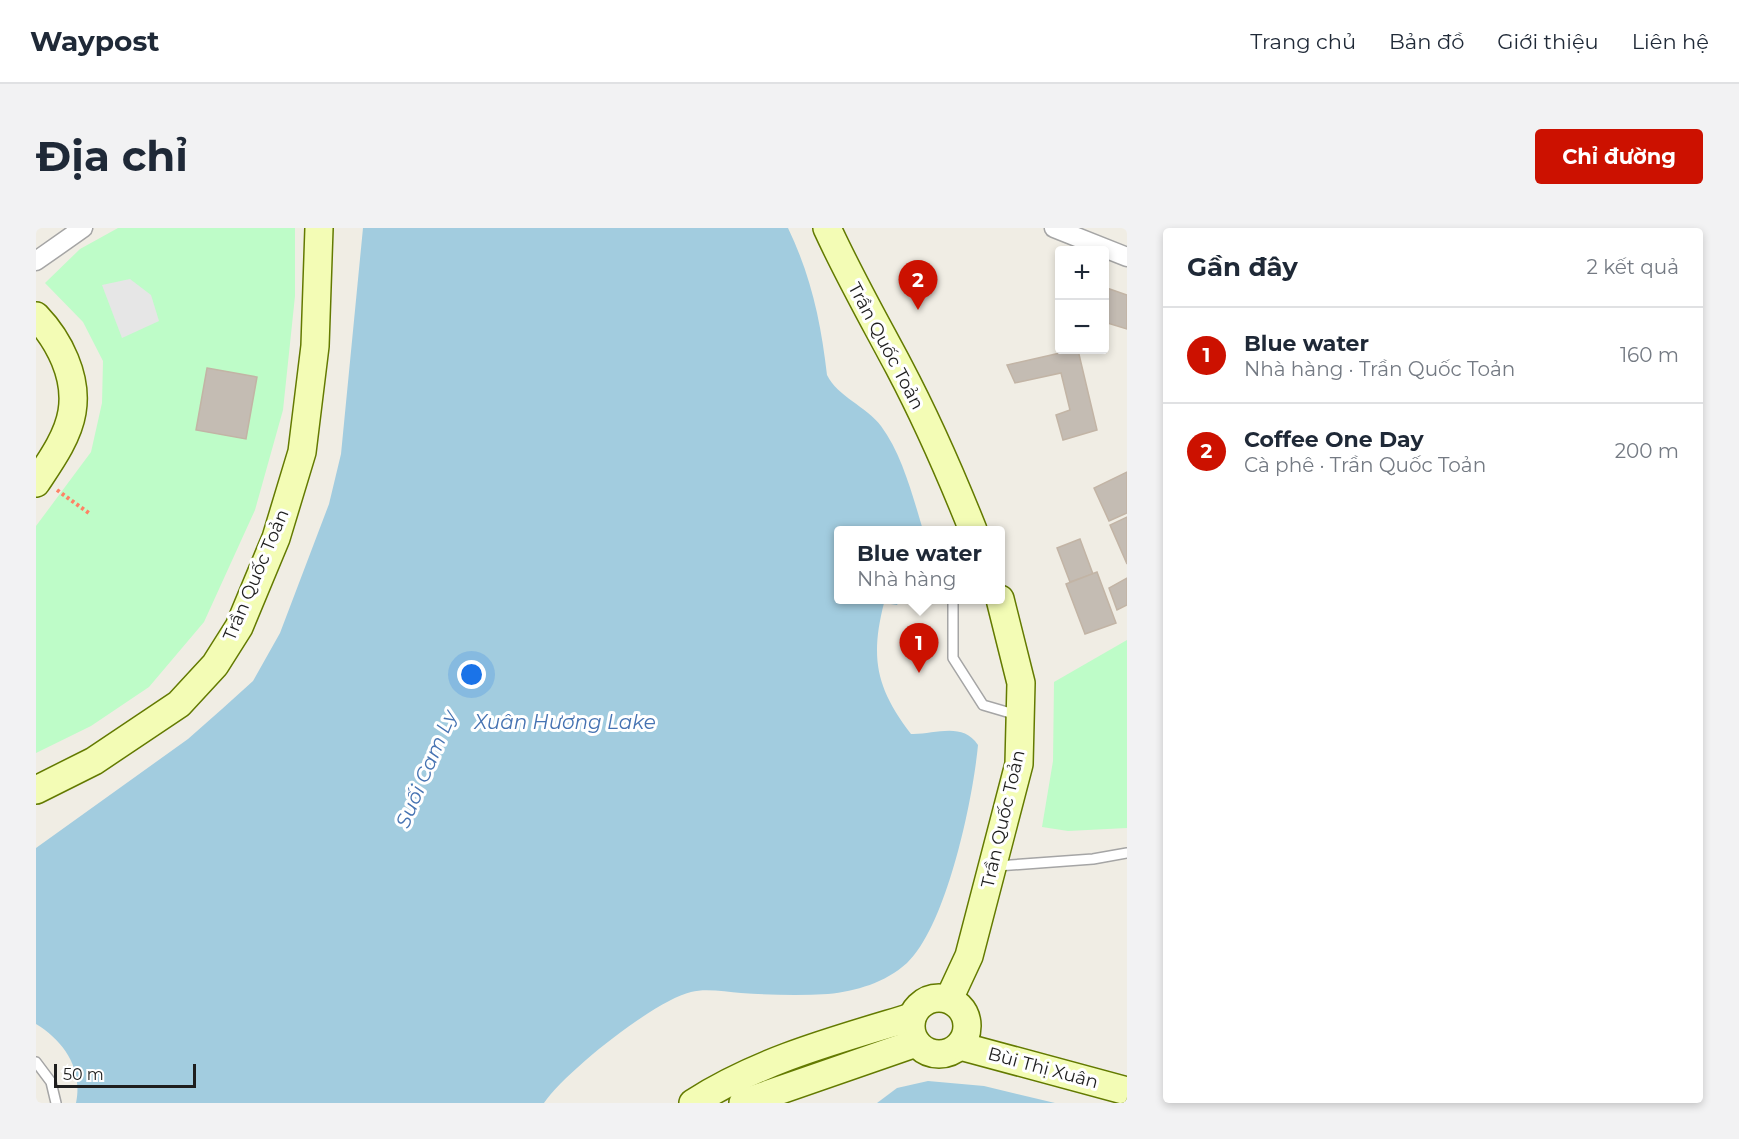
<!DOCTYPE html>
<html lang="vi">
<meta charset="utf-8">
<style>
:root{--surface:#fff;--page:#f2f2f3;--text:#1f2937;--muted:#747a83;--line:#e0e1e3;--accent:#c10}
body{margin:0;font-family:Montserrat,sans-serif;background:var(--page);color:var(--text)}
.controls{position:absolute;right:18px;top:18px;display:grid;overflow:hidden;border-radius:6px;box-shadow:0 3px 9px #0003}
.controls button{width:54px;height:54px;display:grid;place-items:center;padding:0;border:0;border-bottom:2px solid var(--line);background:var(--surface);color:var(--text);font:30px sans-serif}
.scale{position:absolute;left:18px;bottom:15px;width:142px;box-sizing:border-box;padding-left:6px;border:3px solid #1e1e1e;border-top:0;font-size:16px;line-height:21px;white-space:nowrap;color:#1e1e1e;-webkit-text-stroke:4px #fff;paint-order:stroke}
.you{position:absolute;left:436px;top:447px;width:21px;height:21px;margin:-15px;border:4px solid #fff;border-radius:50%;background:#1a73e8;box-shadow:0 0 0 9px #1a73e833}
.badge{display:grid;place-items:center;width:39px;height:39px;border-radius:50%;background:var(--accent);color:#fff;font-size:20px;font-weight:700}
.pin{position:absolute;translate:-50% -50px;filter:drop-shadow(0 2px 3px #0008)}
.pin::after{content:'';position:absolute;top:32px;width:21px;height:18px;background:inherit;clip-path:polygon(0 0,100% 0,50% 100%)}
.popup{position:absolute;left:798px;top:298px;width:171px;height:78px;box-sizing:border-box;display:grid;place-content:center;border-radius:6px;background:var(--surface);filter:drop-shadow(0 2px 4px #0005);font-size:20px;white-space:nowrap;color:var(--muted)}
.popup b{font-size:22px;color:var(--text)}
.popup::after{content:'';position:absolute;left:50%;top:100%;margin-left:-12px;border:12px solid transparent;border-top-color:var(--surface)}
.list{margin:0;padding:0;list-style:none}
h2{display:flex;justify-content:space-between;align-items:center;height:78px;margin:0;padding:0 24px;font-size:26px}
h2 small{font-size:20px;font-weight:400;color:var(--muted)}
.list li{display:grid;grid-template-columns:39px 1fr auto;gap:18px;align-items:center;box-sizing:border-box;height:96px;padding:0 24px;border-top:2px solid var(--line)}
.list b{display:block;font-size:22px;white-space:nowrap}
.list p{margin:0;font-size:20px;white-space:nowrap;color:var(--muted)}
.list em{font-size:20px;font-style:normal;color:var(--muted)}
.map{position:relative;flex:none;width:1091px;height:875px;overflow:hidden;border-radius:6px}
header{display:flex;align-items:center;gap:36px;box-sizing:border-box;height:84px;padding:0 30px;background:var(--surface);border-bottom:2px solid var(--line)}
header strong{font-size:28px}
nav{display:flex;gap:33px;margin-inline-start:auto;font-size:21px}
.intro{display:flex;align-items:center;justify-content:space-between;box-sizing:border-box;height:144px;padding:0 36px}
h1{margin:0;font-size:42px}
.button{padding:15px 27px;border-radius:6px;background:var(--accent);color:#fff;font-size:21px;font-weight:700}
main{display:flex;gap:36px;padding:0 36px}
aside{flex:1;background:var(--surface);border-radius:6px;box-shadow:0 3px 9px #0003}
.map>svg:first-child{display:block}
.park{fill:#befcc8}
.parking{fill:#e6e6e6}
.water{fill:#a2ccdf}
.building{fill:#c4bcb3;stroke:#c2b4a5;stroke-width:1.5}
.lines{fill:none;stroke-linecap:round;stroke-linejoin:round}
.lane-casing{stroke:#a5a5a5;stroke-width:12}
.street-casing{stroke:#a5a5a5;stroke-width:21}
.secondary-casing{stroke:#637a00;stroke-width:30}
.path{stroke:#ff8265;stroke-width:4;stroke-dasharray:3 3;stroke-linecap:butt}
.lane{stroke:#fff;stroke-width:9}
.street{stroke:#fff;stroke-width:18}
.secondary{stroke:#f3fcb5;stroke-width:27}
.labels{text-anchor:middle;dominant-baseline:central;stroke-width:6;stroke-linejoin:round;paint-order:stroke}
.street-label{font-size:18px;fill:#1e1e1e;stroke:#fff}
.water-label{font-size:20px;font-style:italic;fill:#4673b2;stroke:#fff}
</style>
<header>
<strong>Waypost</strong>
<nav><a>Trang chủ</a><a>Bản đồ</a><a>Giới thiệu</a><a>Liên hệ</a></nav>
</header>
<div class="intro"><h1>Địa chỉ</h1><a class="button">Chỉ đường</a></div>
<main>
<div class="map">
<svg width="1091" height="875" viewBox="0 0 1091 875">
<rect width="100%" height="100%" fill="#f0ede4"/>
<g class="park">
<polygon points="82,0 259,0 259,68 247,182 219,282 168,394 113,459 55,498 0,525 0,298 55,224 66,175 67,133 47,94 9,55 44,21"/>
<polygon points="1091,412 1091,600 1032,603 1006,599 1017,533 1018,454"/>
</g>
<polygon class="parking" points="94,51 115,67 123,93 86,110 66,57"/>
<g class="water">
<path d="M327 0H752C775 48 785 94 791 147 802 169 830 178 845 198 866 226 877 269 887 302H802V372H864L861 377 848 375C834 430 840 460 875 506 898 507 926 493 942 517 937 571 911 697 871 735 849 755 820 763 792 766 763 768 734 767 705 765 690 764 670 760 655 764 618 773 530 843 508 875H40C47 841 28 813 0 796V620L152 511 186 481 217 453 244 405 293 276 305 226Z"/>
<polygon points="892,853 948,858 1019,875 841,875 861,860"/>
</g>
<g class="building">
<polygon points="1068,59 1091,67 1091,101 1068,94"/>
<polygon points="1037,122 1042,122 1061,202 1027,212 1020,187 1034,182 1025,145 979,155 971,137"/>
<polygon points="171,140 221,149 210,211 160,202"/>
<polygon points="1091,244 1091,285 1073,293 1058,260"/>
<polygon points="1091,289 1091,336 1074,297"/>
<polygon points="1044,311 1057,346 1034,354 1021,320"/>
<polygon points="1061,344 1080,395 1049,406 1030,356"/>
<polygon points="1091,350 1091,377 1081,382 1073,360"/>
</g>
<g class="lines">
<g class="lane-casing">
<g id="lane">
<polyline points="917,372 917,430 947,477 981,487"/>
<polyline points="961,638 1057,631 1091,625"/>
<polyline points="0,834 15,854 20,875"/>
</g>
</g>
<g class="street-casing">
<g id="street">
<polyline points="1018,0 1091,29"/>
<polyline points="0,33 47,0"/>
</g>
</g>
<g class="secondary-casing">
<g id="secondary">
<path d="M791 0C813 48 838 92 863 139 891 192 915 247 937 302"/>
<path d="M0 88C23 112 42 149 36 184 32 209 14 234 0 255"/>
<polyline points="0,562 58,533 143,476 179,437 203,399 240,310 266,224 279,118 283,0"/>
<circle cx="903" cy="798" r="28"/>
<polyline points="913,771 933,728 983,536 985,455 964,371"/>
<polyline points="924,818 1091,863"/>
<path d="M657 875C724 832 800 812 876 789"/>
<polyline points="707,875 880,815"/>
</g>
</g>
<polyline class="path" points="21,262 53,285"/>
<use href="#lane" class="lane"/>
<use href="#street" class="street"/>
<use href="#secondary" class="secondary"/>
</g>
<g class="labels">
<g class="street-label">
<text transform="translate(850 118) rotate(62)">Trần Quốc Toản</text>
<text transform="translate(220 347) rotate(-67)">Trần Quốc Toản</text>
<text transform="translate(967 591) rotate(-77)">Trần Quốc Toản</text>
<text transform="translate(1007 840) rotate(15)">Bùi Thị Xuân</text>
</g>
<g class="water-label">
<text x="529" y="494">Xuân Hương Lake</text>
<text transform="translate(390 541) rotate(-67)">Suối Cam Ly</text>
</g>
</g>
</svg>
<div class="controls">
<button>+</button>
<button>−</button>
</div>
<div class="scale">50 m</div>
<div class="you"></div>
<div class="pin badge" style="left:883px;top:445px">1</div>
<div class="popup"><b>Blue water</b>Nhà hàng</div>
<div class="pin badge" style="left:882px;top:82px">2</div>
</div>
<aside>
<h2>Gần đây<small>2 kết quả</small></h2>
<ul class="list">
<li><span class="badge">1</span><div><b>Blue water</b><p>Nhà hàng · Trần Quốc Toản</p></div><em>160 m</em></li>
<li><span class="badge">2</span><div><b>Coffee One Day</b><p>Cà phê · Trần Quốc Toản</p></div><em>200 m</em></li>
</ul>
</aside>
</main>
